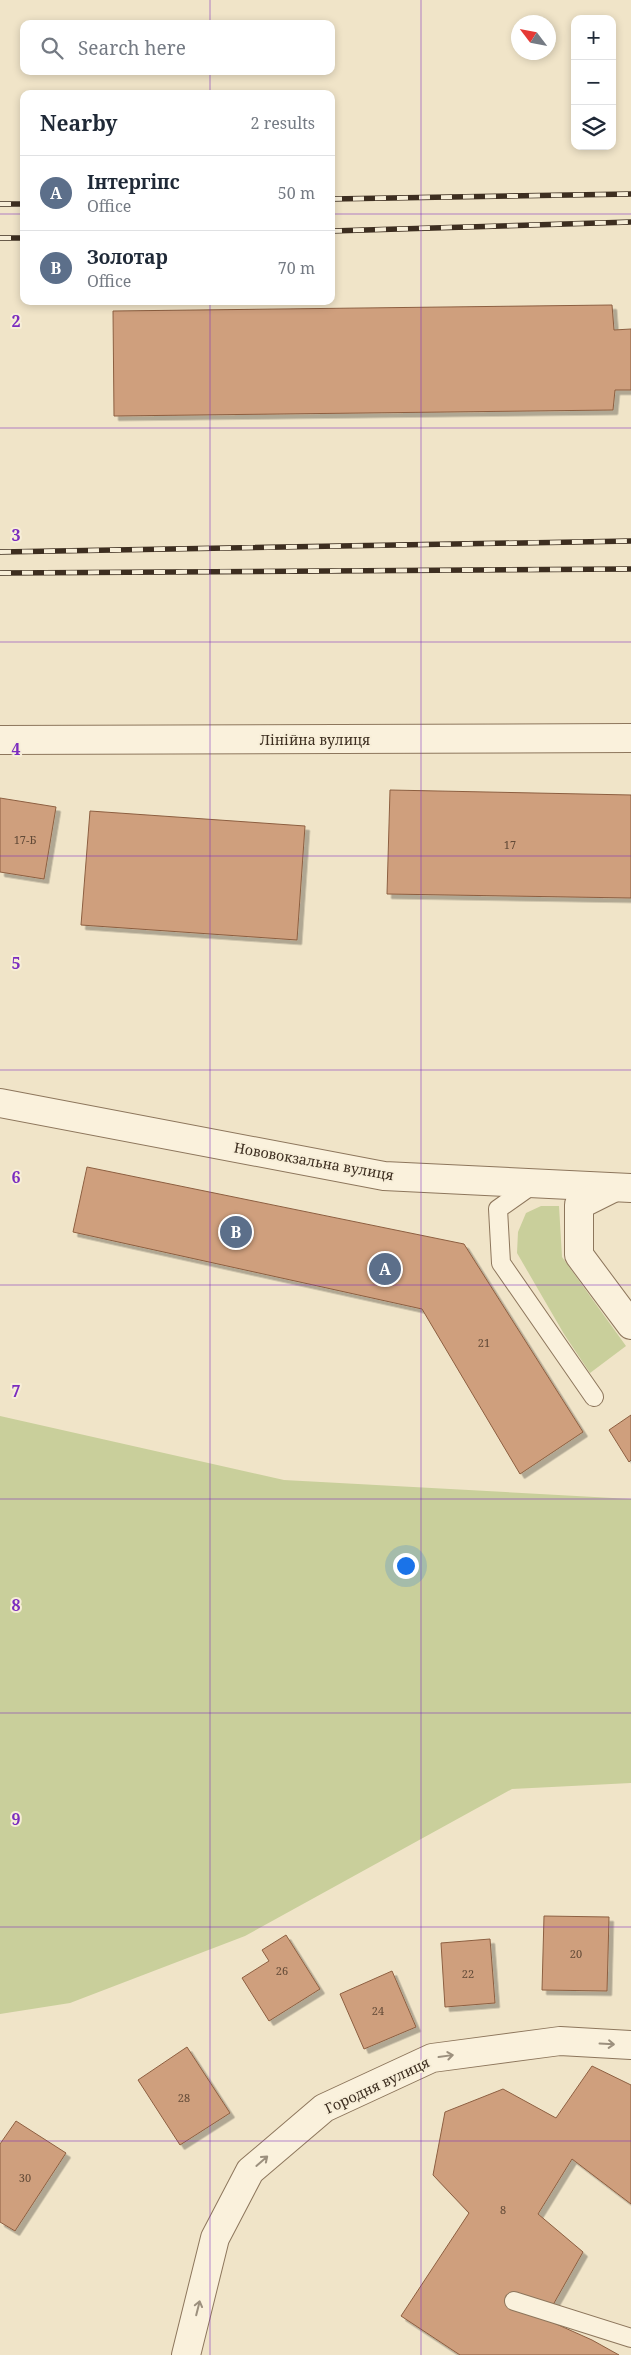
<!DOCTYPE html>
<meta charset="utf-8">
<style>
:root{--surface:#fff;--page:#f2f2f3;--text:#1f2937;--muted:#747a83;--line:#e0e1e3;--accent:#9e2a2b}
body{margin:0;font-family:"Noto Serif",serif;background:var(--page);color:var(--text)}
.controls{position:absolute;right:15px;top:15px;display:grid;overflow:hidden;border-radius:10px;box-shadow:0 2px 8px #0003}
.controls button{width:45px;height:45px;display:grid;place-items:center;padding:0;border:0;border-bottom:1px solid var(--line);background:var(--surface);color:var(--text);font:25px sans-serif}
.compass{position:absolute;left:511px;top:15px;width:45px;height:45px;border-radius:50%;background:var(--surface);box-shadow:0 2px 8px #0003;rotate:302deg}
.you{position:absolute;left:405px;top:1565px;width:18px;height:18px;margin:-12px;border:4px solid #fff;border-radius:50%;background:#1a73e8;box-shadow:0 0 0 8px #1a73e833}
.badge{display:grid;place-items:center;width:32px;height:32px;border-radius:50%;background:var(--accent);color:#fff;font-size:16px;font-weight:700}
.pin{position:absolute;translate:-50% -50%;border:2px solid #fff;box-shadow:0 1px 5px #0006}
.list{margin:0;padding:0;list-style:none}
h2{display:flex;justify-content:space-between;align-items:center;height:65px;margin:0;padding:0 20px;font-size:21px}
h2 small{font-size:16px;font-weight:400;color:var(--muted)}
.list li{display:grid;grid-template-columns:32px 1fr auto;gap:15px;align-items:center;box-sizing:border-box;height:75px;padding:0 20px;border-top:1px solid var(--line)}
.list b{display:block;font-size:19px;white-space:nowrap}
.list p{margin:0;font-size:16px;white-space:nowrap;color:var(--muted)}
.list em{font-size:16px;font-style:normal;color:var(--muted)}
.icon{flex:none;width:28px;height:28px;fill:none;stroke:currentColor;stroke-width:2;stroke-linecap:round;stroke-linejoin:round}
.map{position:relative;flex:none;width:631px;height:2355px;overflow:hidden}
.search{position:absolute;background:var(--surface);box-shadow:0 2px 8px #0003;left:20px;top:20px;width:315px;height:55px;display:flex;align-items:center;gap:12px;box-sizing:border-box;padding:0 18px;border-radius:10px;color:var(--muted);font-size:19px}
.panel{position:absolute;background:var(--surface);box-shadow:0 2px 8px #0003;left:20px;top:90px;width:315px;height:215px;border-radius:10px}
.map>svg:first-child{display:block}
.green{fill:#c9cf9b}
.building{fill:#cf9f7d;stroke:#8d5f41;filter:url(#shadow)}
.lines{fill:none;stroke-linecap:round;stroke-linejoin:round}
.service-casing{stroke:#8d765c;stroke-width:20}
.minor-casing{stroke:#8d765c;stroke-width:30}
.service{stroke:#faf1dc;stroke-width:18}
.minor{stroke:#faf1dc;stroke-width:28}
.rail-casing{stroke:#3d2e20;stroke-width:5.5}
.rail{stroke:#f7eed8;stroke-width:4;stroke-dasharray:11;stroke-linecap:butt}
.oneway{stroke:#9c907e}
.grid{fill:none;stroke:#7b2cbf;stroke-width:1;stroke-opacity:0.55}
.labels{text-anchor:middle;dominant-baseline:central;stroke-width:4;stroke-linejoin:round;paint-order:stroke}
.number-label{font-size:11px;fill:#624a37}
.street-label{font-size:14px;fill:#3d2e20;stroke:#f7eed8}
.grid-label{font-size:16px;text-anchor:middle;font-weight:bold;fill:#7b2cbf;stroke:#f7eed8;stroke-width:4;stroke-linejoin:round;paint-order:stroke}
</style>
<div class="map">
<svg width="631" height="2355" viewBox="0 0 631 2355">
<defs>
<filter id="shadow"><feDropShadow dx="4.5" dy="4.5" stdDeviation="0" flood-color="#0004"/></filter>
</defs>
<rect width="100%" height="100%" fill="#f0e4c8"/>
<g class="green">
<polygon points="541,1206 559,1206 562,1257 626,1346 590,1373 564,1334 517,1253 518,1232 526,1213"/>
<polygon points="0,1416 284,1480 631,1499 631,1783 512,1789 245,1936 70,2003 0,2014"/>
</g>
<g class="building">
<polygon points="612,305 614,330 631,329 631,390 615,390 613,410 114,416 113,311"/>
<polygon points="390,790 631,795 631,898 387,894"/>
<polygon points="0,798 56,807 44,879 0,872"/>
<polygon points="90,811 305,826 297,940 81,925"/>
<polygon points="87,1167 464,1244 583,1432 520,1474 422,1309 73,1232"/>
<polygon points="631,1415 631,1460 629,1462 609,1430"/>
<polygon points="544,1916 609,1917 607,1991 542,1990"/>
<polygon points="286,1935 320,1989 269,2021 242,1978 269,1961 262,1950"/>
<polygon points="490,1939 495,2003 445,2007 441,1943"/>
<polygon points="392,1971 416,2027 364,2049 340,1994"/>
<polygon points="187,2047 230,2113 180,2145 138,2080"/>
<polygon points="592,2066 631,2085 631,2204 572,2159 538,2214 583,2252 545,2319 592,2340 619,2355 460,2355 401,2316 469,2213 433,2175 445,2112 503,2089 556,2118"/>
<polygon points="16,2121 66,2153 15,2231 0,2222 0,2144"/>
</g>
<g class="lines">
<g class="service-casing">
<g id="service">
<polyline points="535,1183 498,1209 501,1263 594,1397"/>
<polyline points="514,2301 631,2338"/>
</g>
</g>
<g class="minor-casing">
<g id="minor">
<polyline points="0,740 631,738"/>
<polyline points="0,1103 384,1176 631,1188"/>
<polyline points="613,1188 579,1205 579,1255 631,1325"/>
<polyline points="186,2355 215,2238 250,2171 324,2108 432,2058 560,2041 631,2045"/>
</g>
</g>
<use href="#service" class="service"/>
<use href="#minor" class="minor"/>
<g class="rail-casing">
<g id="rail">
<polyline points="331,199 631,194"/>
<polyline points="0,204 24,204"/>
<polyline points="331,231 631,222"/>
<polyline points="0,238 24,238"/>
<polyline points="0,552 631,541"/>
<polyline points="0,573 631,569"/>
</g>
</g>
<use href="#rail" class="rail"/>
</g>
<defs><path id="oneway-shaft" d="M-6 0H5M1.5-3L5.5 0L1.5 3" fill="none" stroke-width="1.6" stroke-linecap="round" stroke-linejoin="round" transform="scale(1.25)"/></defs>
<g class="oneway">
<use href="#oneway-shaft" transform="translate(607 2044) rotate(3)"/>
<use href="#oneway-shaft" transform="translate(446 2056) rotate(-8)"/>
<use href="#oneway-shaft" transform="translate(262 2161) rotate(-41)"/>
<use href="#oneway-shaft" transform="translate(198 2308) rotate(-76)"/>
</g>
<path class="grid" d="M210 0V24M421 0V2355M210 71V94M0 214H24M331 214H631M210 301V2355M0 428H631M0 642H631M0 856H631M0 1070H631M0 1285H631M0 1499H631M0 1713H631M0 1927H631M0 2141H631"/>
<g class="labels">
<g class="number-label">
<text x="25" y="839">17-Б</text>
<text x="510" y="844">17</text>
<text x="484" y="1342">21</text>
<text x="576" y="1953">20</text>
<text x="282" y="1970">26</text>
<text x="468" y="1973">22</text>
<text x="378" y="2010">24</text>
<text x="184" y="2097">28</text>
<text x="25" y="2177">30</text>
<text x="503" y="2209">8</text>
</g>
<g class="street-label">
<text x="315" y="739">Лінійна вулиця</text>
<text transform="translate(314 1161) rotate(10)">Нововокзальна вулиця</text>
<text transform="translate(377 2085) rotate(-25)">Городня вулиця</text>
</g>
</g>
<g class="grid-label">
<text x="16" y="327">2</text>
<text x="16" y="541">3</text>
<text x="16" y="755">4</text>
<text x="16" y="969">5</text>
<text x="16" y="1183">6</text>
<text x="16" y="1397">7</text>
<text x="16" y="1611">8</text>
<text x="16" y="1825">9</text>
</g>
</svg>
<div class="controls">
<button>+</button>
<button>−</button>
<button><svg class="icon" aria-label="layers" viewBox="0 0 24 24"><path d="M12 4l9 5-9 5-9-5zM3 14l9 5 9-5"/></svg></button>
</div>
<svg class="compass" viewBox="-18 -18 36 36"><path d="M0-13l5 13h-10z" fill="#e53935"/><path d="M0 13l5-13h-10z" fill="#747a83"/></svg>
<div class="you"></div>
<div class="pin badge" style="left:385px;top:1269px;background:#5c6f8a">A</div>
<div class="pin badge" style="left:236px;top:1232px;background:#5c6f8a">B</div>
<div class="search"><svg class="icon" aria-label="search" viewBox="0 0 24 24"><circle cx="10" cy="10" r="6"/><path d="M15 15l6 6"/></svg>Search here</div>
<section class="panel">
<h2>Nearby<small>2 results</small></h2>
<ul class="list">
<li><span class="badge" style="background:#5c6f8a">A</span><div><b>Інтергіпс</b><p>Office</p></div><em>50 m</em></li>
<li><span class="badge" style="background:#5c6f8a">B</span><div><b>Золотар</b><p>Office</p></div><em>70 m</em></li>
</ul>
</section>
</div>
